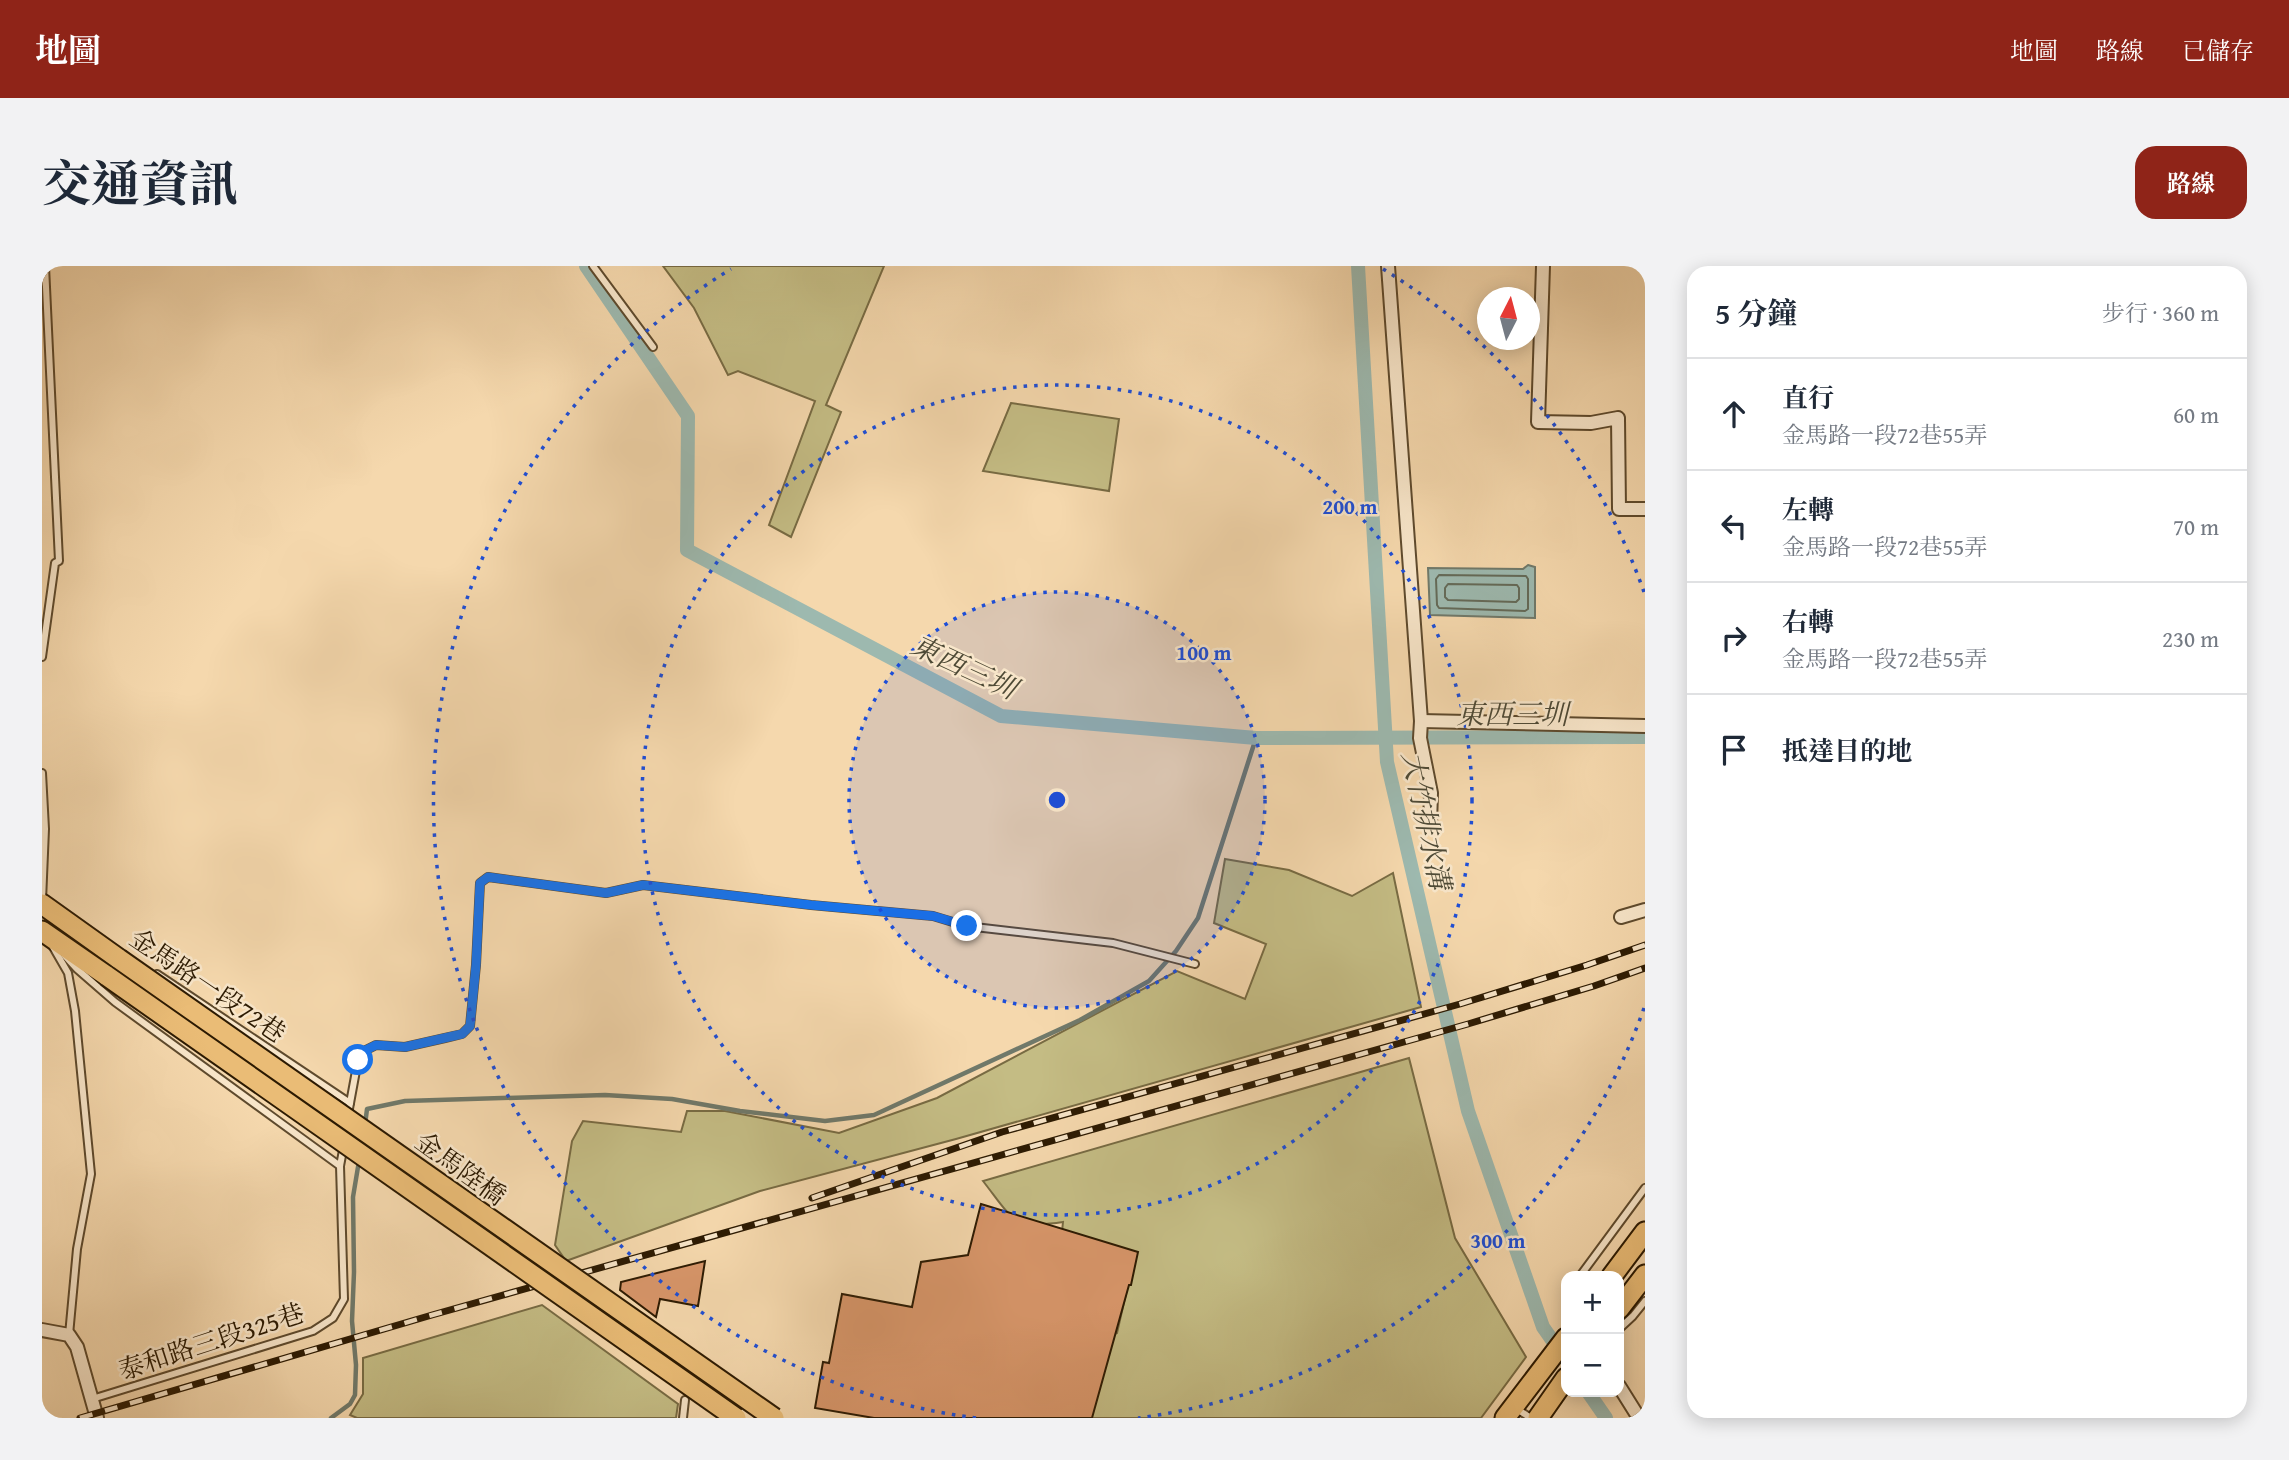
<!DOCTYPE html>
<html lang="zh-TW">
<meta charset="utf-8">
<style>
:root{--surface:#fff;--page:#f2f2f3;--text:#1f2937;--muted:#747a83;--line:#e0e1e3;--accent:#8f2418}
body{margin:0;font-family:"Gentium Book Plus","Noto Serif TC",serif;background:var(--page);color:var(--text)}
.controls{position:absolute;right:21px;bottom:21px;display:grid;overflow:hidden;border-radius:14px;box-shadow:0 4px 18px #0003}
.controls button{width:63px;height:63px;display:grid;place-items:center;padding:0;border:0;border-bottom:2px solid var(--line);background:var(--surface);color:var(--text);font:35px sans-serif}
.compass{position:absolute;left:1435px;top:21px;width:63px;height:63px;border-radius:50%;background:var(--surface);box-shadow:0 4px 18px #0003;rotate:6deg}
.stop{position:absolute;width:21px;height:21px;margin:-16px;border:5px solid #1a73e8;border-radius:50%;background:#fff}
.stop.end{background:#1a73e8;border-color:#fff;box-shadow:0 2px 7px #0008}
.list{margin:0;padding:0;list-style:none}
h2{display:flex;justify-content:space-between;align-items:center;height:91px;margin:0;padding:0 28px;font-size:30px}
h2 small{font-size:23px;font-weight:400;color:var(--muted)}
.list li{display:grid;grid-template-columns:46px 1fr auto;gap:21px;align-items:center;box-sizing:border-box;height:112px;padding:0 28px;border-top:2px solid var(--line)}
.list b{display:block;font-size:26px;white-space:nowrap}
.list p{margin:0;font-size:23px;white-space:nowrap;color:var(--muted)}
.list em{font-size:23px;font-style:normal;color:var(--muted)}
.icon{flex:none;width:38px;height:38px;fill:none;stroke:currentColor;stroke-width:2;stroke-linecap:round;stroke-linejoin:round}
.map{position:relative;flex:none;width:1603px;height:1152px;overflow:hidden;border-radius:21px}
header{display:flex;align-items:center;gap:42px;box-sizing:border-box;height:98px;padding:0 35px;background:var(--accent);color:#fff}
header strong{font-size:33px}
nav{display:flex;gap:38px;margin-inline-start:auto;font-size:24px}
.intro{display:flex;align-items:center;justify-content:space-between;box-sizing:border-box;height:168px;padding:0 42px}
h1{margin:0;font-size:49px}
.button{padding:18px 32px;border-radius:21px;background:var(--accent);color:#fff;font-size:24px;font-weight:700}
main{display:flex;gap:42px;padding:0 42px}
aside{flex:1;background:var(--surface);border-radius:21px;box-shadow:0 4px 18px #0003}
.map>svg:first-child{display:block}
.green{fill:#c4bc84;stroke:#786b43;stroke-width:2}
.water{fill:#9db9af;stroke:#70796a;stroke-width:2}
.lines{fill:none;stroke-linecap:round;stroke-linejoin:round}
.shore{stroke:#646a58;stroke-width:2}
.stream{stroke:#70796a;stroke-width:4.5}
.canal{stroke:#9db9af;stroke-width:14}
.building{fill:#d8966a;stroke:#2c1a02;stroke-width:2}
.service-casing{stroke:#5e4a2d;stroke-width:10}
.minor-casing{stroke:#5e4a2d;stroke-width:16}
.primary-casing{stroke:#2c1a02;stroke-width:23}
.service{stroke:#f8e6ca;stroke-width:6}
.minor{stroke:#f8e6ca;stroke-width:12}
.primary{stroke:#eabc76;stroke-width:19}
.rail-casing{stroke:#2c1a02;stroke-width:7}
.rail{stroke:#f8e6ca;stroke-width:4.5;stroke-dasharray:13;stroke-linecap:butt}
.primary-bridge-casing{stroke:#2c1a02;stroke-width:23;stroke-linecap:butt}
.primary-bridge{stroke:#eabc76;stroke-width:19}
.route{stroke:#1a73e8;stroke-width:9}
.ring{fill:none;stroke:#1d4ed8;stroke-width:3.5;stroke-dasharray:3.5 7}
.labels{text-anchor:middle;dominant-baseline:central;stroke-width:5;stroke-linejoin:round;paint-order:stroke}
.street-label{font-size:26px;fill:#2c1a02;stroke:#f8e6ca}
.water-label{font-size:28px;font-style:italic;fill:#4e4a36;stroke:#f8e6ca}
.centre{fill:#1d4ed8;stroke:#f8e6ca;stroke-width:3.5}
.ring-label{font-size:21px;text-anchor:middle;font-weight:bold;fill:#1d4ed8;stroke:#f8e6ca;stroke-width:5;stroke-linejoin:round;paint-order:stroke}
</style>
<header>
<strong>地圖</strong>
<nav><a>地圖</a><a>路線</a><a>已儲存</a></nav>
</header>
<div class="intro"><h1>交通資訊</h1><a class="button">路線</a></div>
<main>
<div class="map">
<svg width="1603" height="1152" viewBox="0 0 1603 1152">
<rect width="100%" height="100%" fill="#f5d8ad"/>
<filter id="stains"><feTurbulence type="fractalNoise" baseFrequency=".00286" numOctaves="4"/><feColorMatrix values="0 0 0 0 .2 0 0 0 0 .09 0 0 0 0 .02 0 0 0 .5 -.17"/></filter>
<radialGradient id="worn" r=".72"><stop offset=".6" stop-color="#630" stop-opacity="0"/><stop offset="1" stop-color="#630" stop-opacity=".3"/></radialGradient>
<g class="green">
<polygon points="621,0 842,0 784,139 799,146 749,271 727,259 773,135 696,105 686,109 652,42"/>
<polygon points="969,137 1077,153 1067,225 941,205"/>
<polygon points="1183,593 1247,604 1310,630 1351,607 1379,741 914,873 718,925 524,995 513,979 530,875 541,855 639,866 645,845 683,845 797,867 895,832 1135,705 1203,733 1224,678 1172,657"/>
<path d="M1367 792 1413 972 1484 1091 1439 1152H1039L1059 1074 1075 1067 1089 1006 1020 966 1021 956C970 964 970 952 941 915Z"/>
<polygon points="500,1039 636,1138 634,1152 315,1152 308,1149 321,1128 321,1092"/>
</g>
<polygon class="water" points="1486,299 1493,301 1493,352 1388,349 1386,302 1481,303"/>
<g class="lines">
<g class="shore">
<polygon points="1397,309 1484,310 1486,313 1486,343 1483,345 1397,342 1395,339 1394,313"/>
<polygon points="1406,318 1475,319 1477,322 1477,333 1474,336 1406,334 1403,331 1403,322"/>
</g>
<g class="stream">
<polyline points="323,859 325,843 363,835 563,829 630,833 698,845 783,855 832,849 1038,754 1107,715 1134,685 1156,652 1214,472"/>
<polyline points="289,1152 308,1138 313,1129 314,1099 310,1055 312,1006 311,931 317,895"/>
</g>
<g class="canal">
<polyline points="544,0 646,150 645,284 959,450 1214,472 1603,471"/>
<polyline points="1316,0 1345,496 1426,845 1501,1061 1524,1094"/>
<polyline points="1546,1126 1564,1152"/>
</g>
</g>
<g class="building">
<polygon points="939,938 1096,986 1089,1019 1087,1019 1050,1152 832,1152 773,1142 781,1096 787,1097 800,1028 870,1041 879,996 926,989"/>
<polygon points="663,995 656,1040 618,1033 614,1051 578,1024 579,1016"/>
</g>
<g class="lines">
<g class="service-casing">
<g id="service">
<polyline points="551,0 611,81"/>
<polyline points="0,391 13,297 17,295 3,0"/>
<polyline points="0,507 3,563 0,635"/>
<polyline points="11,681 26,707 33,745 49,908 35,983 27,1069"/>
<polyline points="23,690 35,703 73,736 298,900"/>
<polyline points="115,708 308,837"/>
<polyline points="306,848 316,794 324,784 334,779 363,781 403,772 420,768 428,760 434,699 438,617 446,611 564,627 601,619 769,639 891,650 924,660 1071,677 1153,698"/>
<polyline points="1538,1010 1603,922"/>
<polyline points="1524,1029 1524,1033"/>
<polyline points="1577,1063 1591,1050 1603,1035"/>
<polyline points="50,1133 271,1065 291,1052 302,1033 298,900 302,879"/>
<polyline points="1473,1142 1489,1152"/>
<polyline points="641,1152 643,1134"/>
</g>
</g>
<g class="minor-casing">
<g id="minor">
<polyline points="1346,0 1379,455 1378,472 1389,527 1388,558"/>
<polyline points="1501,0 1496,156 1549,157 1576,152 1577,243 1603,243"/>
<polyline points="1379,455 1603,460"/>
<polyline points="1579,651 1603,644"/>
<polyline points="0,1064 27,1069 35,1081 55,1152"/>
<polyline points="1577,1120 1597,1152"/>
</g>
</g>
<g class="primary-casing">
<g id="primary">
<polyline points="0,638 77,693"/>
<polyline points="0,665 65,710"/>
<polyline points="1570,1010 1603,966"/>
<polyline points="1577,1043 1603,1009"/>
<polyline points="1463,1152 1524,1072"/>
<polyline points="1496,1152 1524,1112"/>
</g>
</g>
<use href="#service" class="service"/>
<use href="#minor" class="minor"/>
<use href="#primary" class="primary"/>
<g class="rail-casing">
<g id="rail">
<polyline points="770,932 960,866 1418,738 1545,699 1603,679"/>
<polyline points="38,1152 390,1049 1426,758 1552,720 1603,702"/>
</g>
</g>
<use href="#rail" class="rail"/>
<g class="primary-bridge-casing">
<g id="primary-bridge">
<polyline points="77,693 732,1152"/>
<polyline points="65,710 694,1152"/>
</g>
</g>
<use href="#primary-bridge" class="primary-bridge"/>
</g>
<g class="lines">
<polyline class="route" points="316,794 324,784 334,779 363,781 420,768 428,760 434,699 438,617 446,611 564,627 601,619 769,639 891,650 925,660"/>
</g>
<circle cx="1015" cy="534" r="208" fill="#1d4ed8" fill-opacity=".12"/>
<g class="ring">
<circle cx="1015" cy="534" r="208"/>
<circle cx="1015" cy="534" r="415"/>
<path d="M1602 742A623 623 0 0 1 1096 1152M934 1152A623 623 0 0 1 689 3M1341 3A623 623 0 0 1 1602 326"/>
</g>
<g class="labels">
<g class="street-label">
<text transform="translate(166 719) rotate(34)">金馬路一段72巷</text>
<text transform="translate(419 902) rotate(36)">金馬陸橋</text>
<text transform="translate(169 1075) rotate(-18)">泰和路三段325巷</text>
</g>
<g class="water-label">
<text transform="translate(922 400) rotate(25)">東西三圳</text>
<text x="1470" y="447">東西三圳</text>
<text transform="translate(1385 554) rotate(78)">大竹排水溝</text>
</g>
</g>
<circle cx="1015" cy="534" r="10" class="centre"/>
<g class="ring-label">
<text x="1308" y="248">200 m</text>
<text x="1162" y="394">100 m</text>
<text x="1456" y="982">300 m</text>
</g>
<rect width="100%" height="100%" filter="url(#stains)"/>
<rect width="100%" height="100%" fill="url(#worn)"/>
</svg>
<div class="controls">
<button>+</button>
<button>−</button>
</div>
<svg class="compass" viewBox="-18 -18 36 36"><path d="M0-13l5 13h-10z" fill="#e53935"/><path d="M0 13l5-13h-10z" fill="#747a83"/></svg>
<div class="stop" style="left:316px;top:794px"></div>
<div class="stop end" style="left:925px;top:660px"></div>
</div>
<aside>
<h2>5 分鐘<small>步行 · 360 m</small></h2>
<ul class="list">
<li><svg class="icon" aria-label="ahead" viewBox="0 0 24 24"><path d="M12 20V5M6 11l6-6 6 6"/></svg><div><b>直行</b><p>金馬路一段72巷55弄</p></div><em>60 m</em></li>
<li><svg class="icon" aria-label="left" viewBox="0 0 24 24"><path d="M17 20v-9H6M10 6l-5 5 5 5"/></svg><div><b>左轉</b><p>金馬路一段72巷55弄</p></div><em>70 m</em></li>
<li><svg class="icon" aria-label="right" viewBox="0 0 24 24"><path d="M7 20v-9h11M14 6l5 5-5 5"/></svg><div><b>右轉</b><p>金馬路一段72巷55弄</p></div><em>230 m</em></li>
<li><svg class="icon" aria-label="arrive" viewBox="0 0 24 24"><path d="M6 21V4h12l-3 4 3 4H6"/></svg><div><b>抵達目的地</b></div></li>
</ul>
</aside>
</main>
